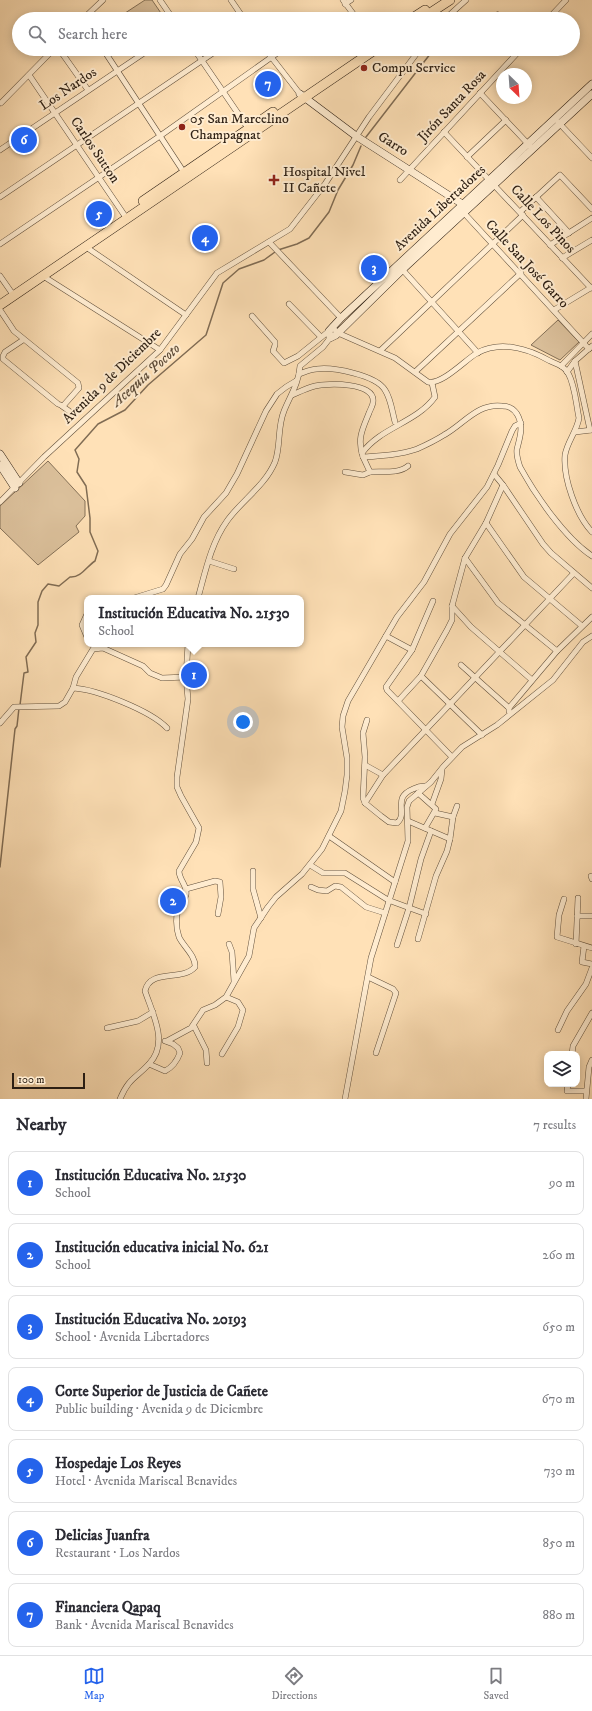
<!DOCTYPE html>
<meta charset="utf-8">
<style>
:root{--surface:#fff;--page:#f7f7f7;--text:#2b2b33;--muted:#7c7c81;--line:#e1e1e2;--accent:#2563eb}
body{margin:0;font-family:"IM FELL DW Pica",serif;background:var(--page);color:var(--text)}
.controls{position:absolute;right:12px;bottom:12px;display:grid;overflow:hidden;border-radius:8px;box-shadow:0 2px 10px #0003}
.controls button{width:36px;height:36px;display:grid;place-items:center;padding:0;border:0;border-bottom:1px solid var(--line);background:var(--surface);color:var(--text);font:20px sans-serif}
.compass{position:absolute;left:496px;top:68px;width:36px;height:36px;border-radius:50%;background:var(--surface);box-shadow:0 2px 10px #0003;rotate:155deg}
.scale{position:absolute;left:12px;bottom:10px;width:73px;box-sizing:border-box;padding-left:4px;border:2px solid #2d1f13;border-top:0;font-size:11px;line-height:14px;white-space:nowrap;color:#2d1f13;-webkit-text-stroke:3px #ffecd0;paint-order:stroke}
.you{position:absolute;left:243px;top:722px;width:14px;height:14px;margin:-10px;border:3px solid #fff;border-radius:50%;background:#1a73e8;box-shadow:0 0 0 6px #1a73e833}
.badge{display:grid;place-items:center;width:26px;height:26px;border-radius:50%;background:var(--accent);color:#fff;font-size:13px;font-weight:700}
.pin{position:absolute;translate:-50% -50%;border:2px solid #fff;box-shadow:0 1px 4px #0006}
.popup{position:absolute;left:84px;top:595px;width:220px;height:52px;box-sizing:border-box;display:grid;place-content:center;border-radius:8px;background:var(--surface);filter:drop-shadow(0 1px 3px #0005);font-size:13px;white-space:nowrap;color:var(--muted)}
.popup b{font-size:15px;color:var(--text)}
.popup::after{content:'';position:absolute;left:50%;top:100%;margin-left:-8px;border:8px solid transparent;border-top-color:var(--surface)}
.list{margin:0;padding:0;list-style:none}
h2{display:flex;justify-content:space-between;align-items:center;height:52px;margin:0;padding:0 16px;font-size:17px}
h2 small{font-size:13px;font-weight:400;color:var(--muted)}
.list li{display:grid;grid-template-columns:26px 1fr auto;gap:12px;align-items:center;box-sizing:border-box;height:64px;margin:0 8px 8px;padding:0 8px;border:1px solid var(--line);border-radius:8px}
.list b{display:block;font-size:15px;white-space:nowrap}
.list p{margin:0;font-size:13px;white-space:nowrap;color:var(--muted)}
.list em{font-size:13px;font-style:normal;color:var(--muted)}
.icon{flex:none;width:22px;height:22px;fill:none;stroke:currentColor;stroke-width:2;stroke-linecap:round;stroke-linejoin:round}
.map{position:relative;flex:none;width:592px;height:1099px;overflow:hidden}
.search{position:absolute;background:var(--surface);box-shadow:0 2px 10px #0003;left:12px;right:12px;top:12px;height:44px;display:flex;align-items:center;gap:10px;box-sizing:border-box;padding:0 14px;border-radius:22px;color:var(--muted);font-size:15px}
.sheet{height:556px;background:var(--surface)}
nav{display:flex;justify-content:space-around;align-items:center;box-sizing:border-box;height:56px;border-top:1px solid var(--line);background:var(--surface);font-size:11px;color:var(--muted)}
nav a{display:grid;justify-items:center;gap:2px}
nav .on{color:var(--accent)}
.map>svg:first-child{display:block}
.green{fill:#dbc09b;stroke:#847057}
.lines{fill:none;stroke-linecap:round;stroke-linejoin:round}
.stream{stroke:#806c54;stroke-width:1.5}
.street-casing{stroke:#62503c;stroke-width:6}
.secondary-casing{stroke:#2d1f13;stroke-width:8}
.highway-casing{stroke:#2d1f13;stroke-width:10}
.street{stroke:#ffecd0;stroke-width:5}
.secondary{stroke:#ffecd0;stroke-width:7}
.highway{stroke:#ffe1b7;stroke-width:9}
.poi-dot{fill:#8f2418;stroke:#ffecd0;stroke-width:1.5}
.labels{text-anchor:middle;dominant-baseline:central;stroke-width:4;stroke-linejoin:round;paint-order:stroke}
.poi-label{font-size:14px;fill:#2d1f13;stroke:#ffecd0;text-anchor:start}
.street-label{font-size:14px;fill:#2d1f13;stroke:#ffecd0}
.water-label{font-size:15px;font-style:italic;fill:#5e4c39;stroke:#ffecd0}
</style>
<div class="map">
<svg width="592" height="1099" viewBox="0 0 592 1099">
<rect width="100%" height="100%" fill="#ffe1b7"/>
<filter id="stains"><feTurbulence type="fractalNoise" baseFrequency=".005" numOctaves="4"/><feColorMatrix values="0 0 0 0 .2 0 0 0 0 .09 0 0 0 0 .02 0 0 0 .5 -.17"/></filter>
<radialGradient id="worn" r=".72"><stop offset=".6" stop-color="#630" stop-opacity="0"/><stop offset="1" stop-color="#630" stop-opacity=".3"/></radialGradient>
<g class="green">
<polygon points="145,0 152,0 165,19 120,19 119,17"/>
<polygon points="558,320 579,342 560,360 531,345"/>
<polygon points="48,461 85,501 85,516 76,526 79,532 38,565 0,528 0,506"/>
</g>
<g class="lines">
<g class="stream">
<polyline points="481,19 498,12"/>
<polyline points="366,137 434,49"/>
<polyline points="278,250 297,244 309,238 329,212 338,190 353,165 361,146"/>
<path d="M20 705 24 673 28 672 26 657 36 642 35 633 38 625V602L42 591 48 584 59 586 70 577C81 578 87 566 95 561L98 551 90 532V518L86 486 77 472 79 459 75 450 98 424 125 410 148 385 206 335 223 283 239 269 264 260 275 252"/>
<polyline points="0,867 15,729 17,726 19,708"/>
</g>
<g class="street-casing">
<g id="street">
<polyline points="160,0 173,19"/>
<polyline points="231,0 244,19"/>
<polyline points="343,0 357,19"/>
<polyline points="345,4 351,0"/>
<polyline points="83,19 103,0"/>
<polyline points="195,19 197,17"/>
<polyline points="445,19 466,0"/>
<polyline points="548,19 566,0"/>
<polyline points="59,49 88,90"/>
<polyline points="103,49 185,174"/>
<polyline points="194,49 250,131"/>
<polyline points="265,49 300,94"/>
<polyline points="29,75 127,219"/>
<polyline points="480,93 530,146"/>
<polyline points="1,103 54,49"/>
<polyline points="558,122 592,158"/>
<polyline points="444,132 591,288"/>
<polyline points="0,150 150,49"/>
<polyline points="467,157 506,120"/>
<polyline points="400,180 521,49"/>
<polyline points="0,197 219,49"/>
<polyline points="536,197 569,233"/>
<polyline points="520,212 560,175 592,209"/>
<polyline points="464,213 589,349"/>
<polyline points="269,242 341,318"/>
<polyline points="0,244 160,136 283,49"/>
<polyline points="550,245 592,218"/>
<polyline points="86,247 186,315"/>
<polyline points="562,258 592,240"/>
<polyline points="400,267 478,353"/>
<polyline points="0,276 14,296"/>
<polyline points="43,276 160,350"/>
<polyline points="289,304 321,337"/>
<polyline points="0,310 14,331 78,383 79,388 63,406 58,404 3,359 3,356 5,352 23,340"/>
<polyline points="554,310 592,287"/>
<polyline points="252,316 275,342 275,345 273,351 284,363 298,356 329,331"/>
<path d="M332 327 338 333 395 358 428 382C442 385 465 360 477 353 501 340 529 349 550 361 557 364 564 366 568 373 575 385 576 404 579 418 577 431 567 442 565 455 563 478 576 515 592 532"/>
<polyline points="381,350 523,215"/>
<polyline points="575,361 590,430"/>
<polyline points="561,366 592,334"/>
<polyline points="415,372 521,273"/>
<polyline points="567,372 575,361 592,346"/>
<path d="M299 374C305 372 311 369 317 369 333 367 376 375 385 390 391 399 392 411 395 422"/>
<path d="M292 395C299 392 307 388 315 386 327 383 376 382 373 402 373 405 370 410 369 413 362 430 357 439 363 457 380 456 400 455 417 449 426 445 436 440 444 435 464 424 477 403 502 406 509 406 513 408 517 414 524 426 520 437 517 449 516 455 518 461 520 467 536 496 565 538 592 556"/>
<polyline points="62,406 69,411"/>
<polyline points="575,432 592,430"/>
<path d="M362 453C381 427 416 423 435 397L432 383"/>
<path d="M363 457 370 472C382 471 399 474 408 466"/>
<polyline points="345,472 363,475 370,472"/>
<polyline points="494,474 503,485 543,544 551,553 592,588"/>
<polyline points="0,502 44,457 160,350 217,273 290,229 325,184 369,117 420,49"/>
<polyline points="486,523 524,577 582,626"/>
<polyline points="465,558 498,603 557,651"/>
<polyline points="209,561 234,569"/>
<polyline points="134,598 163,589 166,585 180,554 192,539 204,517 226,493 237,474 266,411 277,394 286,387 296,381"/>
<path d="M198 598C205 573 211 543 227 521 241 501 265 486 275 462 281 446 277 428 284 411 290 396 299 383 300 366L323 347 330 338"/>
<polyline points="433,601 412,650 386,687 387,690 452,757"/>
<polyline points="452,606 471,627 532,680"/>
<polyline points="87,614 82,625 87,637"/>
<polyline points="386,636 412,650"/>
<polyline points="461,665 509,708 509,711"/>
<polyline points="421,676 482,735"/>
<polyline points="73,688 76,677 93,649 103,648 143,666 150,673 162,678 186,677"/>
<polyline points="398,701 421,676 447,630 452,620 452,606 465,558 486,523 503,485"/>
<polyline points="509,708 557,651 592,617"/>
<path d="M367 720 363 733 365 757 363 798 365 803 381 816 389 822 397 823C409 813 391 798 413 789 417 787 421 786 425 786"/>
<path d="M0 723 14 707 59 706 65 702 73 688C96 689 151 711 167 728"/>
<polyline points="365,765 383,775"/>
<polyline points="418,793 436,809 425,828"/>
<polyline points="365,803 383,775 574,573"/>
<polyline points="432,804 441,779 442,769"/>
<polyline points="435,813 453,817"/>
<polyline points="408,821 450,839 447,851 436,876 418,939"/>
<polyline points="329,836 395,882"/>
<polyline points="450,839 453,817 457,806"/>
<polyline points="310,865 323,873 345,873 388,900 426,914"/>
<polyline points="253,871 253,889 261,918"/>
<polyline points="591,876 592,879"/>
<polyline points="311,887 318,890 327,891 335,886 341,887 366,907 385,913"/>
<polyline points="186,889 215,881 220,882 221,897 218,914"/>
<polyline points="564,899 559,915 557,937 592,948"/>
<polyline points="577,916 592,916"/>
<polyline points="229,944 232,952 234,981"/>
<polyline points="576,944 578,898"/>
<polyline points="397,945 409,908 421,859 431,831"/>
<polyline points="584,946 582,962 592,964"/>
<polyline points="368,977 393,989 396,993 376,1053"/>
<polyline points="194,1026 206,1050 207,1063"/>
<polyline points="107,1028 138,1021 153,1012"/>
<polyline points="558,1030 567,1011 586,984 592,968"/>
<polyline points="167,1041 191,1028 203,1010 215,1005 226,997 249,956 254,928 268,907 276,897 302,874 322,849 341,811 345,791 347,775 347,758 342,727 343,716 348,701 397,617 424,582 450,534 487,487 498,465 512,431 515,426 521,423"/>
<polyline points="222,1054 238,1027 243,1010 238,1002 226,997"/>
<polyline points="572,1054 573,1046 592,1013"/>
<path d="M149 1064 165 1071C173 1067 177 1061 180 1053L178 1048 173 1044 165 1041"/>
<polyline points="568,1084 567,1091 586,1091"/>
<path d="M120 1099C129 1078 135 1079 149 1064 169 1043 153 1015 145 991 150 968 182 982 195 967 196 956 183 946 179 937 176 928 175 914 180 906 182 902 185 899 186 895 188 886 179 880 179 871L196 842 199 828 181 796 177 787V777L188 699 186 677 188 644"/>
<polyline points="345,1099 371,958 408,841 407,807 409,801 431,782 443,767 462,747 497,725 553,680 583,642 592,636"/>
<polyline points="586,1099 589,1067 592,1060"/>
</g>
</g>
<g class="secondary-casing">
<g id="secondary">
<polyline points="592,84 341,318 329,331 330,338 336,335 402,270 592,94"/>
<polyline points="300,94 356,136 467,207"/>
<polyline points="0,454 19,483"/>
<polyline points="0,465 15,488"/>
</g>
</g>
<g class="highway-casing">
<g id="highway">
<polyline points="411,19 425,10"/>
<polyline points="421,19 450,0"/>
<polyline points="143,201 273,112"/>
<polyline points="0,305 376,49"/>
</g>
</g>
<use href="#street" class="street"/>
<use href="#secondary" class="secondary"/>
<use href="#highway" class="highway"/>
</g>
<g class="poi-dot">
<circle cx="364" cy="68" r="4"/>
<circle cx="182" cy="127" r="4"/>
<path d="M272 174h4v4h4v4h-4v4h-4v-4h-4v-4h4z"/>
</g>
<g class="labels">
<g class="poi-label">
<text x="372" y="68">Compu Service</text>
<text x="190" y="119">05 San Marcelino<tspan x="190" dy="16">Champagnat</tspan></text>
<text x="283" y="172">Hospital Nivel<tspan x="283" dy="16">II Cañete</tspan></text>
</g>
<g class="street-label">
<text transform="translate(68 89) rotate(-34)">Los Nardos</text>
<text transform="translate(452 106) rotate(-47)">Jirón Santa Rosa</text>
<text transform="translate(393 144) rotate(32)">Garro</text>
<text transform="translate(95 150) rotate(56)">Carlos Sutton</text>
<text transform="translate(440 208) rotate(-43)">Avenida Libertadores</text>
<text transform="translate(543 219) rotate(47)">Calle Los Pinos</text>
<text transform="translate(527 264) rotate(47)">Calle San José Garro</text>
<text transform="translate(112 376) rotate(-44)">Avenida 9 de Diciembre</text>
</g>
<g class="water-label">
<text transform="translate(146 375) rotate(-42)">Acequia Pocoto</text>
</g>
</g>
<rect width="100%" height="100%" filter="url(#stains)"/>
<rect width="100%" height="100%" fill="url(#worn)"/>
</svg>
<div class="controls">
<button><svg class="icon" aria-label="layers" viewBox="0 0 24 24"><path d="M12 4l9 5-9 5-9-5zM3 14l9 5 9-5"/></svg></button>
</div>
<svg class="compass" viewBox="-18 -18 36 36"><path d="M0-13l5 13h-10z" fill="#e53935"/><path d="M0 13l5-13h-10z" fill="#7c7c81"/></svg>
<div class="scale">100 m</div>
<div class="you"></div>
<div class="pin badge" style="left:194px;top:675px">1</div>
<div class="popup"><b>Institución Educativa No. 21530</b>School</div>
<div class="pin badge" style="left:173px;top:901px">2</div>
<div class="pin badge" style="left:374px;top:268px">3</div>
<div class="pin badge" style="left:205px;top:238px">4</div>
<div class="pin badge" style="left:99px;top:214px">5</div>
<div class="pin badge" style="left:24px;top:140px">6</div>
<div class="pin badge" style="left:268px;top:84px">7</div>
<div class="search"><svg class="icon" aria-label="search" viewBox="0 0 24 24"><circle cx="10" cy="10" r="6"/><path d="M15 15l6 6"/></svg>Search here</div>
</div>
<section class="sheet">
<h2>Nearby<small>7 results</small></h2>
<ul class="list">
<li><span class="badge">1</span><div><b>Institución Educativa No. 21530</b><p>School</p></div><em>90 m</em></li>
<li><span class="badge">2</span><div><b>Institución educativa inicial No. 621</b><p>School</p></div><em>260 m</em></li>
<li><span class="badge">3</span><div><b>Institución Educativa No. 20193</b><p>School · Avenida Libertadores</p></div><em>650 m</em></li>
<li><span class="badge">4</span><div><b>Corte Superior de Justicia de Cañete</b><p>Public building · Avenida 9 de Diciembre</p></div><em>670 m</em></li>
<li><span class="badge">5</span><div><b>Hospedaje Los Reyes</b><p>Hotel · Avenida Mariscal Benavides</p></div><em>730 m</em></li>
<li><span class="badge">6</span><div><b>Delicias Juanfra</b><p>Restaurant · Los Nardos</p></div><em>850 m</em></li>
<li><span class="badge">7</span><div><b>Financiera Qapaq</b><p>Bank · Avenida Mariscal Benavides</p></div><em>880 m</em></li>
</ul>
</section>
<nav>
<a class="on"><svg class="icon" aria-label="map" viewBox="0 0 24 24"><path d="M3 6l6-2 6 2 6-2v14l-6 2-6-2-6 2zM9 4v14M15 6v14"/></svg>Map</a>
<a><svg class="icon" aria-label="directions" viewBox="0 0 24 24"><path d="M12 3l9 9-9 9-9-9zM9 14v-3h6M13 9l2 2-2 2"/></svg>Directions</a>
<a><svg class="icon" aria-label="saved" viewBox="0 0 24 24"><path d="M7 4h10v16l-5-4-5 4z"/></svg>Saved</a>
</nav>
